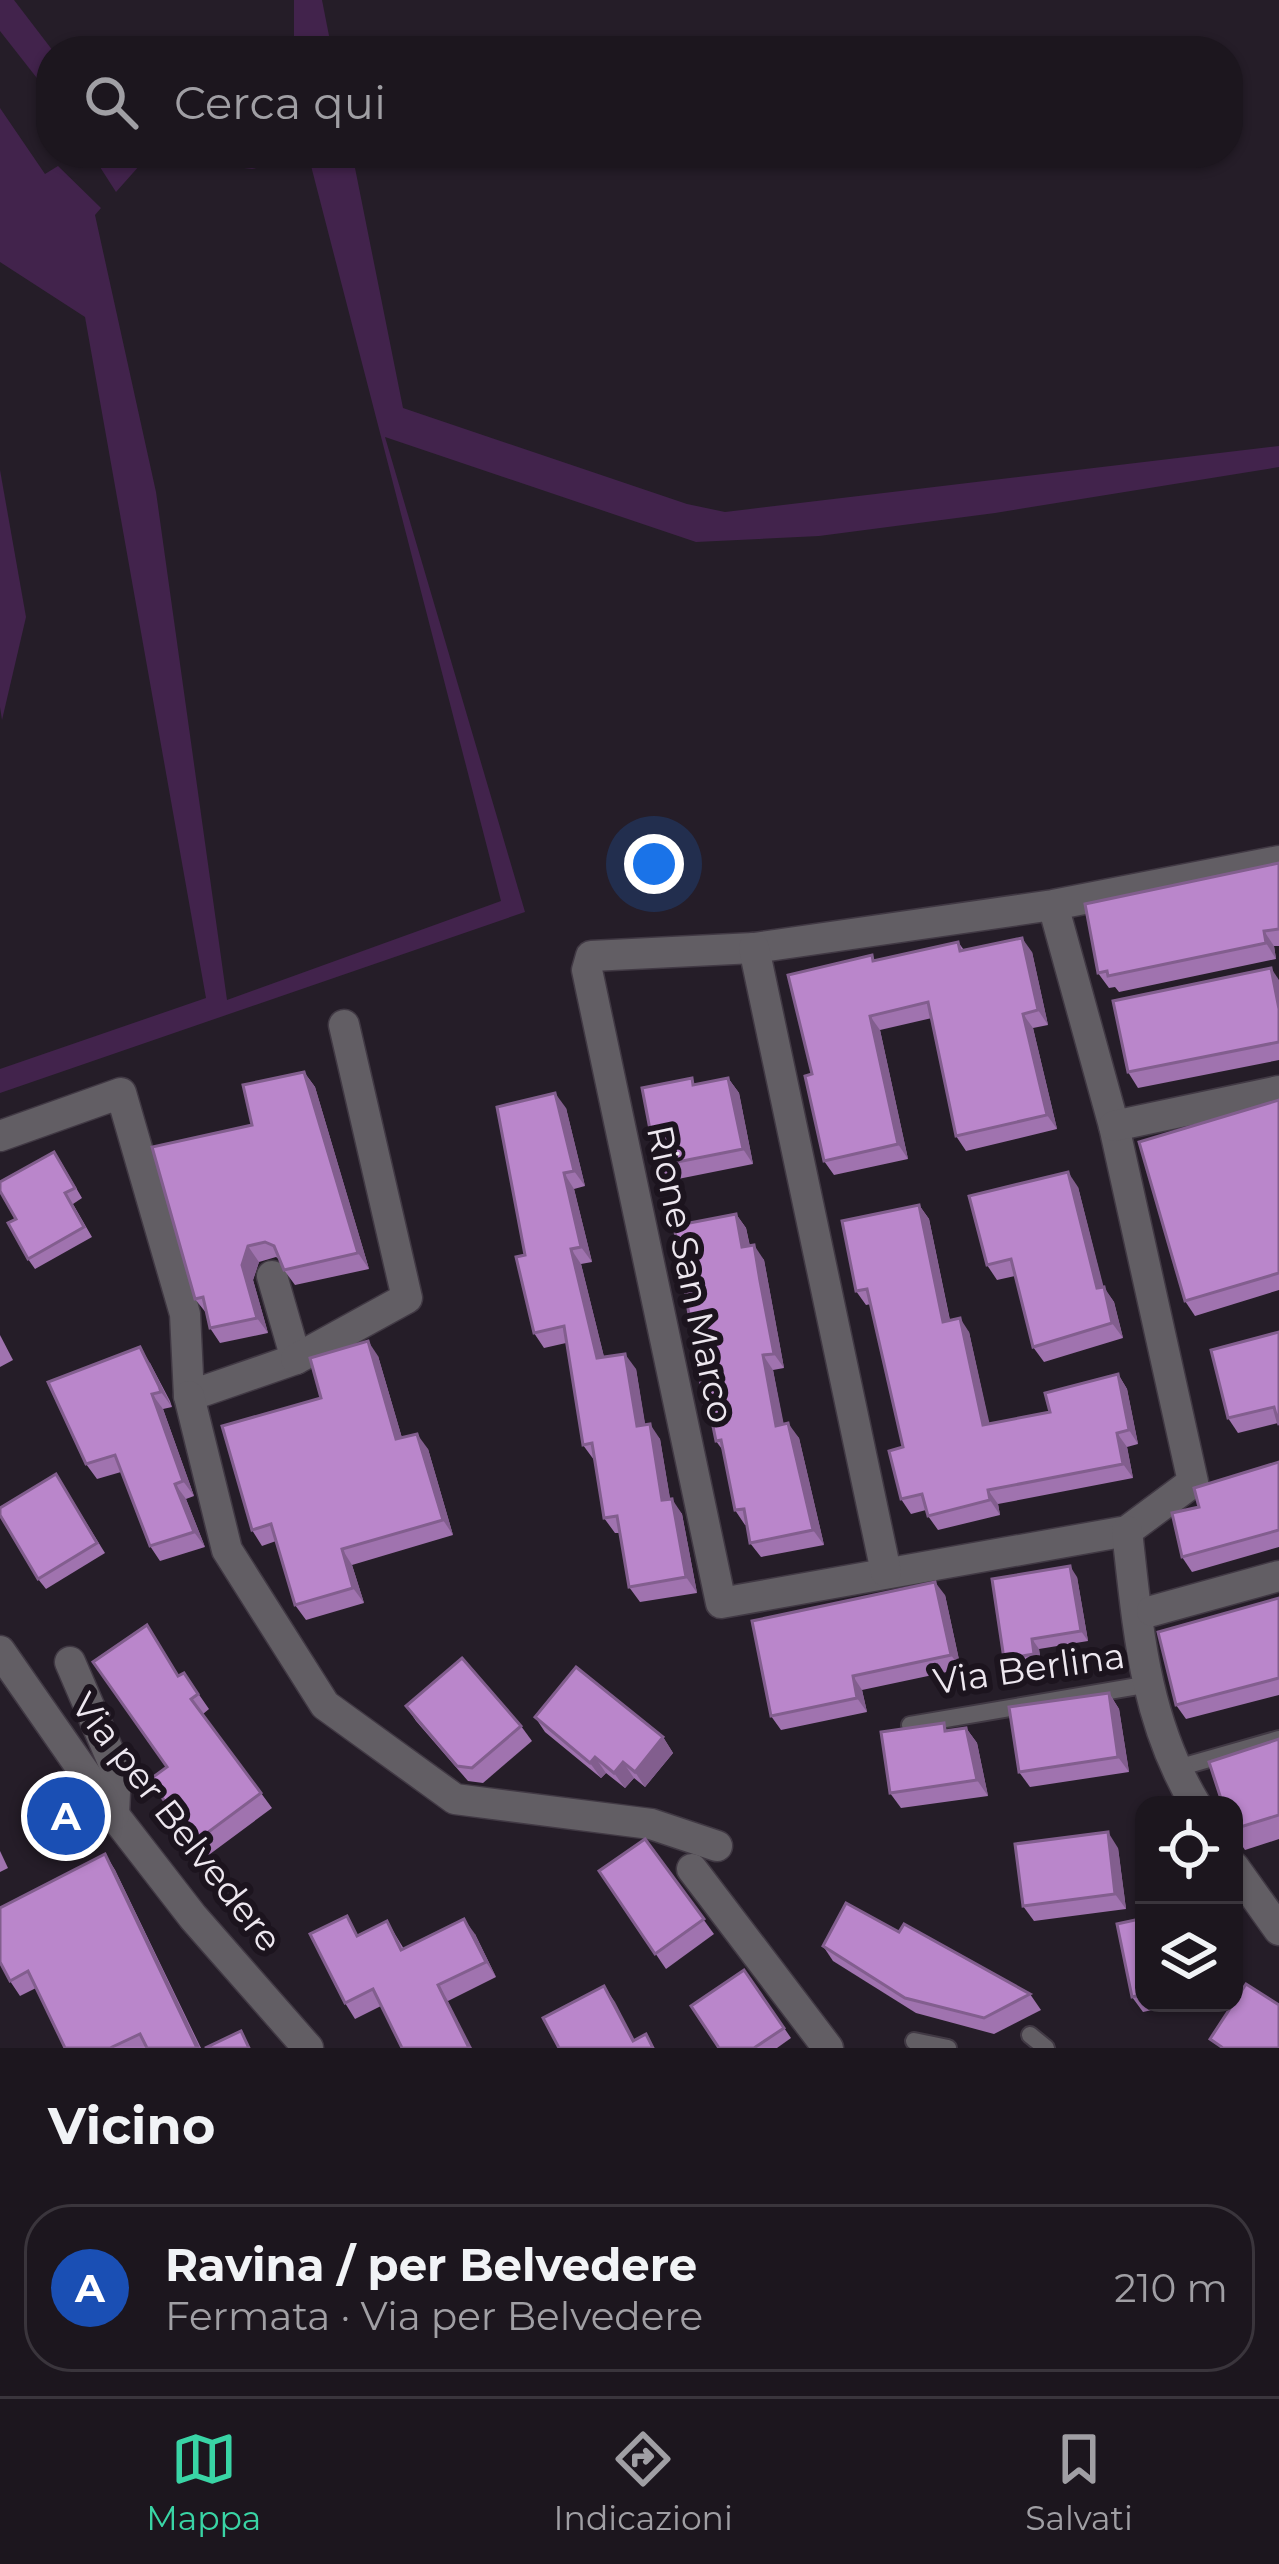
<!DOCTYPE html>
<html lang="it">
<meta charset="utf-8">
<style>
:root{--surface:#1c161e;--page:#251f27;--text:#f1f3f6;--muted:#a09fa4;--line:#3a353c;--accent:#39d4a5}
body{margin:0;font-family:Montserrat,sans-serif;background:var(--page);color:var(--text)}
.controls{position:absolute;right:36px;bottom:36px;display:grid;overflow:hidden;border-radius:24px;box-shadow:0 3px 9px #0004}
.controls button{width:108px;height:108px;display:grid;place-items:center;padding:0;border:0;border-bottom:3px solid var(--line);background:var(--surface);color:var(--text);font:60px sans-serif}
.you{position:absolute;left:654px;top:864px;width:42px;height:42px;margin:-30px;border:9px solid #fff;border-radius:50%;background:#1a73e8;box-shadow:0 0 0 18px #1a73e833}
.badge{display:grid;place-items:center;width:78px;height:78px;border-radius:50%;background:var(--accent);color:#fff;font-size:39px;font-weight:700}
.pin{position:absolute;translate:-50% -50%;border:6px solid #fff;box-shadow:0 3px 12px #0006}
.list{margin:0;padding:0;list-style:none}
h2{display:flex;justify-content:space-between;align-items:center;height:156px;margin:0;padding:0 48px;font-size:51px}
h2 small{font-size:39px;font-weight:400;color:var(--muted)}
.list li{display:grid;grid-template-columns:78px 1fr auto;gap:36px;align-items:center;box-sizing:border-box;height:168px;margin:0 24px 24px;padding:0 24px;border:3px solid var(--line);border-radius:48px}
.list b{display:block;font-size:45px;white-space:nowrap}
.list p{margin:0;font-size:39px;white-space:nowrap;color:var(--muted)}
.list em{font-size:39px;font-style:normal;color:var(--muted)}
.icon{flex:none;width:66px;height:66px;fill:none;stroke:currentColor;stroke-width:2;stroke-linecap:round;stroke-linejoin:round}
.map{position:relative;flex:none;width:1279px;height:2048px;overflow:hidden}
.search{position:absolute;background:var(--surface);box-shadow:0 3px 9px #0004;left:36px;right:36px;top:36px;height:132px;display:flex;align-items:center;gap:30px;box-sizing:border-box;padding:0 42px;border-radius:48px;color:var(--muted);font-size:45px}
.sheet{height:348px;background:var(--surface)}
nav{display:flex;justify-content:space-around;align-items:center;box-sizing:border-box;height:168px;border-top:3px solid var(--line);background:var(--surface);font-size:33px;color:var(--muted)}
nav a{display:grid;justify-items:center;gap:6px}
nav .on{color:var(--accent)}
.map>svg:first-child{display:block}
.green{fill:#42234c}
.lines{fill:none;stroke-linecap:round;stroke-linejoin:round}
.lane-casing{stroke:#413944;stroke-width:20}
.street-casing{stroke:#413944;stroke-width:33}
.lane{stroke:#625e64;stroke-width:16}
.street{stroke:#625e64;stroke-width:30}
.wall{fill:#a073af}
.shaded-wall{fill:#825e8e}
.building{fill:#ba86cb;stroke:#825e8e;stroke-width:3}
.labels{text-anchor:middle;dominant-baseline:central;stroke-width:12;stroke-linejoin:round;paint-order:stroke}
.street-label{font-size:36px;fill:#ede7ef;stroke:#1c141e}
</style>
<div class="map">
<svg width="1279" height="2048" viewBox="0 0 1279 2048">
<rect width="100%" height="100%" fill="#251d28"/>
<g class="green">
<polygon points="0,0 14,0 53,51 51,96 0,31"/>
<polygon points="294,0 322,0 332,51 294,51"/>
<polygon points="0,108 45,174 58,166 101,208 95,215 156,492 227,1000 501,901 309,158 252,169 148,156 116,192 91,153 352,153 403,408 687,504 725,512 1279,446 1279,467 995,513 819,536 696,542 385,437 525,912 0,1093 0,1069 206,998 85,317 0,262"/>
<polygon points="0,470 26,617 2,720 0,707"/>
</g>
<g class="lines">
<g class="lane-casing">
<g id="lane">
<polyline points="910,1725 1144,1685"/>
<polyline points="1174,1769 1279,1739"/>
<polyline points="1030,2035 1046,2048"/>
<polyline points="914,2041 948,2048"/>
</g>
</g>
<g class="street-casing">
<g id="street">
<polyline points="1053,905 1114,1126 1193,1482 1127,1531 721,1603 587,970 591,956 754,948 1053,905 1279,861"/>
<polyline points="754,948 886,1572"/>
<polyline points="1114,1126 1279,1091"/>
<polyline points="0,1136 121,1093 185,1314 189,1396 296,1359 272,1276"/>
<polyline points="296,1359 407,1298 344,1025"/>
<polyline points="189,1396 227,1550 325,1705 455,1799 651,1824 717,1846"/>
<path d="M1127 1531C1138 1628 1144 1719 1196 1805"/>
<polyline points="1152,1611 1279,1576"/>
<polyline points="0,1651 114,1815 193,1917 308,2048"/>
<polyline points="70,1662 116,1769 114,1815"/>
<polyline points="1234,1867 1279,1930"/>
<polyline points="692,1869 828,2048"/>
</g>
</g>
<use href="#lane" class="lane"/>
<use href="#street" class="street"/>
</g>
<g class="wall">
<polygon points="1279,863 1279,946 1274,946 1276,959 1119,992 1115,987 1109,988 1098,973"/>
<polygon points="958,942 964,950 1032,952 1048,1025 1033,1028 1057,1129 966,1151 956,1136 932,1018 880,1030 908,1159 834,1175 824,1161 812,1074 875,960"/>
<polygon points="1279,980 1279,1060 1138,1088 1128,1072"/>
<polygon points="304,1072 315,1087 369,1269 295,1285 284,1270 279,1259 276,1257 259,1262 253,1280 268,1333 220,1343 210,1328 207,1314 195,1299 252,1125"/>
<polygon points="728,1078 739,1093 753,1164 668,1181 657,1166 696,1084"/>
<polygon points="1279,1100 1279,1290 1195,1316 1185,1301"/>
<polygon points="566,1108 585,1186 574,1189 592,1262 581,1264 604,1357 636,1369 645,1425 660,1439 670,1499 682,1514 697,1593 640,1602 629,1587 620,1533 615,1533 604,1518 594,1460 583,1445 566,1343 544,1348 534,1333 525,1255"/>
<polygon points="61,1162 82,1198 73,1204 92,1237 35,1269 28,1259 16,1219"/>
<polygon points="1078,1187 1103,1287 1114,1302 1123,1338 1044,1362 1033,1347 1015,1276 997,1280 987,1265"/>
<polygon points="919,1205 929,1219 950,1320 969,1332 989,1424 1050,1412 1118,1374 1127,1389 1138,1444 1127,1447 1133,1478 998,1504 1000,1515 938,1530 928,1516 926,1510 911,1514 901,1499 903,1447 871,1304 866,1305 856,1291"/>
<polygon points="736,1214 746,1228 750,1246 764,1260 784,1368 773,1370 783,1424 799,1438 824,1545 761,1557 750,1543 747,1525 745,1525 735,1510 724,1452 716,1441 710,1412 704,1403"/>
<polygon points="1279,1332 1278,1423 1238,1433 1228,1418"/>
<polygon points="0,1335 13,1360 0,1367"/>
<polygon points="378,1356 402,1438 428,1449 453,1535 352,1565 364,1603 306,1620 295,1605 276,1541 262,1546 252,1530 321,1398"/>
<polygon points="150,1363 170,1401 172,1407 163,1409 194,1496 186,1499 205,1547 160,1561 150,1546 121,1472 97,1479 86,1464"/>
<polygon points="1279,1462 1279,1547 1192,1572 1182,1557 1199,1507"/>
<polygon points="56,1474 105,1553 46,1589 38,1579"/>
<polygon points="1077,1577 1088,1641 1039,1649 1041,1664 1011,1669 1004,1659"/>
<polygon points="945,1595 961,1669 862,1690 867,1712 781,1730 771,1716"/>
<polygon points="1279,1598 1279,1695 1186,1719 1176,1705"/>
<polygon points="147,1625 179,1676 184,1673 209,1709 203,1714 272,1808 206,1857 149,1780 167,1767"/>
<polygon points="1109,1693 1119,1709 1129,1772 1030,1787 1019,1772"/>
<polygon points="406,1706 521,1726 532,1741 483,1783 468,1781 416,1721"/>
<polygon points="535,1717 663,1737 673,1753 645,1787 634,1778 625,1788 606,1773 601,1778 545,1732"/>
<polygon points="966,1728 977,1743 988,1796 901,1808 890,1793 949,1730"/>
<polygon points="1279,1739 1279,1839 1245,1850 1234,1834 1234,1805"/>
<polygon points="645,1839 714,1934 666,1969 599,1871"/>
<polygon points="1118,1848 1126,1909 1034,1921 1023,1906"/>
<polygon points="0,1851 8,1868 0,1872"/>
<polygon points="105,1854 115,1870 201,2048 65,2048 36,1988 20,1996 10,1981"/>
<polygon points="1144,1918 1144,2003 1185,2003 1143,2012 1132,1997"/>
<polygon points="387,1921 404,1949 475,1934 496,1977 448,2001 381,2006 355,2019 345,2003 359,1934"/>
<polygon points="823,1946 1030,1994 1041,2010 994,2034 916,2013 833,1961"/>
<polygon points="744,1970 791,2038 777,2048 719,2048"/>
</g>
<g class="shaded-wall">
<polygon points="1264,931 1274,946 1276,959 1266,943"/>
<polygon points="1022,938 1032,952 1048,1025 1038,1010"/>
<polygon points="1271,968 1279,980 1279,1009"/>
<polygon points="1023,1014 1033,1028 1057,1129 1047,1115"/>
<polygon points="870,1016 880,1030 908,1159 898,1144"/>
<polygon points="304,1072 315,1087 369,1269 358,1253"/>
<polygon points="728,1078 739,1093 753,1164 743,1149"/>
<polygon points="555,1093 566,1108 585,1186 574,1171"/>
<polygon points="1068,1172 1078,1187 1108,1304 1097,1288"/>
<polygon points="564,1173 574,1189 592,1262 581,1247"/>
<polygon points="919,1205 929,1219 953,1336 943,1322"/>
<polygon points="736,1214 746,1228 753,1262 742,1247"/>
<polygon points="754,1245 764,1260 784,1368 774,1354"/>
<polygon points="248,1246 259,1262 253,1280 268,1333 257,1318 242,1265"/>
<polygon points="571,1249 581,1264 608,1373 597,1358"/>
<polygon points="1104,1287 1114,1302 1123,1338 1112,1323"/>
<polygon points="960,1318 969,1332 993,1439 983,1425"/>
<polygon points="368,1341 378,1356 407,1455 396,1439"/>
<polygon points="140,1347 150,1363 172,1407 161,1392"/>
<polygon points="625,1354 636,1369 648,1441 637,1426"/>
<polygon points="763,1355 773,1370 787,1440 776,1426"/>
<polygon points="1118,1374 1127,1389 1138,1444 1129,1430"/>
<polygon points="152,1394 163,1409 194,1496 183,1481"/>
<polygon points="788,1423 799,1438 824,1545 813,1530"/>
<polygon points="650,1424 660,1439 673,1516 662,1500"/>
<polygon points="1117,1433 1127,1447 1133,1478 1123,1464"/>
<polygon points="417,1434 428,1449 453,1535 443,1520"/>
<polygon points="175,1484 186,1499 205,1547 194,1532"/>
<polygon points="988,1490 998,1504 1000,1515 990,1500"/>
<polygon points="672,1499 682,1514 697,1593 686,1577"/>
<polygon points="342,1549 352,1565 364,1603 353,1588"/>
<polygon points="1070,1566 1077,1577 1088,1641 1081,1631"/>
<polygon points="935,1582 945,1595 961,1669 951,1655"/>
<polygon points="1032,1639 1039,1649 1041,1664 1034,1654"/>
<polygon points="853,1676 862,1690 867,1712 857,1698"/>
<polygon points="1109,1693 1119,1709 1129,1772 1118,1757"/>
<polygon points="966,1728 977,1743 988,1796 977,1780"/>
<polygon points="663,1737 673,1753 645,1787 635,1772"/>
<polygon points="595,1757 606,1773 601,1778 590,1763"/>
<polygon points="623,1762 634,1778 625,1788 614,1773"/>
<polygon points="1108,1832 1118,1848 1126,1909 1115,1894"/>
<polygon points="105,1854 115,1870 200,2048 197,2048"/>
<polygon points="464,1919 475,1934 496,1977 486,1962"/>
<polygon points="438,1985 448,2001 472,2048 469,2048"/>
<polygon points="604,1986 615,2002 639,2048 633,2041"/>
</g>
<g class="building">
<polygon points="1279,863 1279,929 1264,931 1266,943 1108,976 1107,971 1098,973 1085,904"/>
<polygon points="1022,938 1038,1010 1023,1014 1047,1115 956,1136 928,1002 870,1016 898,1144 824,1161 805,1076 812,1074 788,975 872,955 873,961 958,942 960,951"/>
<polygon points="1271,968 1279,1009 1279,1042 1128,1072 1113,1001"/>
<polygon points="304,1072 358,1253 284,1270 274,1246 265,1242 248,1246 242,1265 257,1318 210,1328 203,1297 195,1299 152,1147 252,1125 243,1085"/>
<polygon points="692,1078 693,1085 728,1078 743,1149 657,1166 642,1088"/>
<polygon points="555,1093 574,1171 564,1173 581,1247 571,1249 597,1358 625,1354 637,1426 650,1424 662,1500 672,1499 686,1577 629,1587 617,1516 604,1518 592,1443 583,1445 564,1326 534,1333 516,1257 525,1255 497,1107"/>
<polygon points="1279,1100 1279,1273 1185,1301 1139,1142"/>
<polygon points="54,1152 75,1188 65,1193 84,1227 28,1259 8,1223 16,1219 0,1191 0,1182"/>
<polygon points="1068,1172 1097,1288 1104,1287 1112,1323 1033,1347 1011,1259 987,1265 969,1196"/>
<polygon points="919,1205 943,1322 960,1318 983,1425 1050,1412 1045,1393 1118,1374 1129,1430 1117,1433 1123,1464 988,1490 990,1500 928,1516 922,1494 901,1499 889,1451 903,1447 867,1289 856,1291 842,1221"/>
<polygon points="736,1214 742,1247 754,1245 760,1281 774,1354 763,1355 776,1426 788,1423 813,1530 750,1543 744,1509 735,1510 721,1440 716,1441 708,1402 704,1403 674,1226"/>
<polygon points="1279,1332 1279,1425 1274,1407 1228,1418 1211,1350"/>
<polygon points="368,1341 396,1439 417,1434 443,1520 342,1549 353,1588 295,1605 271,1524 252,1530 222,1426 321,1398 310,1358"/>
<polygon points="140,1347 159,1386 161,1392 152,1394 183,1481 175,1484 194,1532 150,1546 115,1455 86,1464 48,1382"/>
<polygon points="1279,1462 1279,1530 1182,1557 1172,1513 1199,1507 1194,1488"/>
<polygon points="56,1474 97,1543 38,1579 0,1515 0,1508"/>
<polygon points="1070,1566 1081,1631 1032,1639 1034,1654 1004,1659 992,1579"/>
<polygon points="935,1582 951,1655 853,1676 857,1698 771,1716 752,1621"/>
<polygon points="1279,1598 1279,1678 1176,1705 1158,1632"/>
<polygon points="147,1625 178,1676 184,1673 198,1694 191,1699 261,1793 195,1842 149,1780 167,1767 93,1662"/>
<polygon points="462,1658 521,1726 472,1768 457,1766 406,1706"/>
<polygon points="576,1667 663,1737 635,1772 623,1762 614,1773 595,1757 590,1763 535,1717"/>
<polygon points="1109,1693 1118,1757 1019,1772 1009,1707"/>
<polygon points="944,1723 945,1731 966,1728 977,1780 890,1793 881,1732"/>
<polygon points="1279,1739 1279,1815 1234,1829 1234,1805 1223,1805 1209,1762"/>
<polygon points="1108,1832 1115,1894 1023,1906 1015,1844"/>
<polygon points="645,1839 704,1919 655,1954 599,1871"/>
<polygon points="105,1854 197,2048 147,2048 140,2034 110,2048 65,2048 28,1971 10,1981 0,1962 0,1908"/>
<polygon points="846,1903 899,1932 904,1924 1030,1994 984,2018 905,1998 823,1946"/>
<polygon points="347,1916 357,1936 387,1921 401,1950 464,1919 486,1962 438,1985 469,2048 402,2048 373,1989 345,2003 310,1934"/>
<polygon points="1144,1918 1144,1994 1132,1997 1117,1924"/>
<polygon points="744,1970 784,2028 754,2048 719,2048 691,2006"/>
<polygon points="1246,1984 1279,2005 1279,2048 1223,2048 1210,2039"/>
<polygon points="604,1986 633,2041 646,2034 653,2048 559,2048 543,2018"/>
<polygon points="241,2031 249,2048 205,2048"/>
</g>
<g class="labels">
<g class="street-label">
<text transform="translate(691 1274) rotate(78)">Rione San Marco</text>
<text transform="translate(1029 1668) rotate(-8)">Via Berlina</text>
<text transform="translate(177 1822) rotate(52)">Via per Belvedere</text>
</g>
</g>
</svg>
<div class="controls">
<button><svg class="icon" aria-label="locate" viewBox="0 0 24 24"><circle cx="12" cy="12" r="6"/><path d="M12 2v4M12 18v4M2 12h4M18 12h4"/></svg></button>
<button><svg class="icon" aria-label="layers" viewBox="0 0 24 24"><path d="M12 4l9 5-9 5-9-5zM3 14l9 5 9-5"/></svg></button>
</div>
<div class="you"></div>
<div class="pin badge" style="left:66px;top:1816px;background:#1a4fb4">A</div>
<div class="search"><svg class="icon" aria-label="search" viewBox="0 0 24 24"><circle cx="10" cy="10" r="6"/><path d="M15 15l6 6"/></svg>Cerca qui</div>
</div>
<section class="sheet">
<h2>Vicino<small></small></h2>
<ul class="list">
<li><span class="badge" style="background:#1a4fb4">A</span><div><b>Ravina / per Belvedere</b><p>Fermata · Via per Belvedere</p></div><em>210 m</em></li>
</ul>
</section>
<nav>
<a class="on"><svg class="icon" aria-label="map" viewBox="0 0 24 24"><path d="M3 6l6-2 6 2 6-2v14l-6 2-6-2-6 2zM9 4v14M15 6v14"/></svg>Mappa</a>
<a><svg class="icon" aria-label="directions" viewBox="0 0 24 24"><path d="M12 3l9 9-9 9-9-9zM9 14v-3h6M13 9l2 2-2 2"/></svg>Indicazioni</a>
<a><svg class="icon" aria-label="saved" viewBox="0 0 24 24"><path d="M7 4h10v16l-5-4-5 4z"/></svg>Salvati</a>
</nav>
